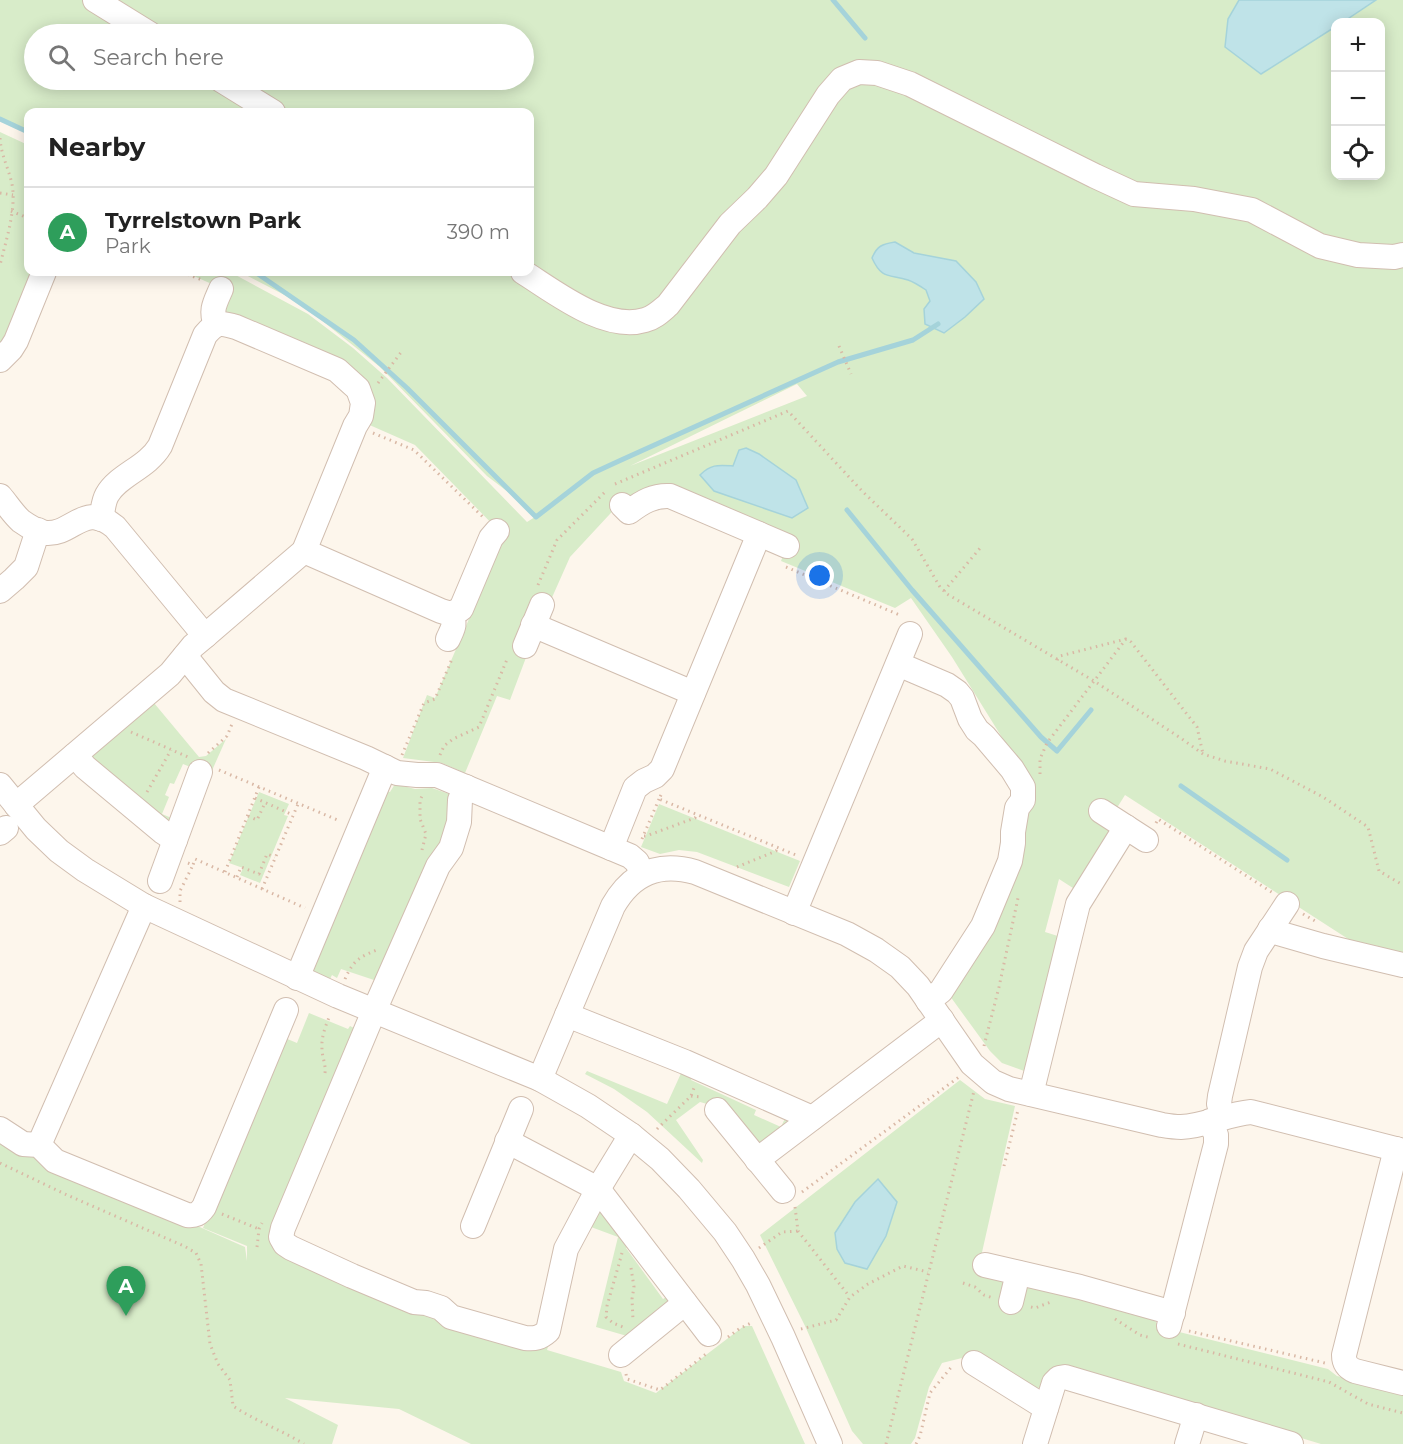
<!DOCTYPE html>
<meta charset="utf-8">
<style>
:root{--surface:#fff;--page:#f6f6f6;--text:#222;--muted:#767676;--line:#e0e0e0;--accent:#2563eb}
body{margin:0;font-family:Montserrat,sans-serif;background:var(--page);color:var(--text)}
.controls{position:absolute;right:18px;top:18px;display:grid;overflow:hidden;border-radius:12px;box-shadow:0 3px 15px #0003}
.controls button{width:54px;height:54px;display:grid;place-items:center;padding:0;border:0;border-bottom:2px solid var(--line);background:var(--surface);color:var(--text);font:30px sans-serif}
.you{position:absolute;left:820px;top:576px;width:21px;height:21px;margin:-15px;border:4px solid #fff;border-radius:50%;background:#1a73e8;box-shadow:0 0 0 9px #1a73e833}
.badge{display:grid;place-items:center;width:39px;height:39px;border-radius:50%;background:var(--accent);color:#fff;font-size:20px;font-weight:700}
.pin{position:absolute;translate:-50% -50px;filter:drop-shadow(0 2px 3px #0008)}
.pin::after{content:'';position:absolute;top:32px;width:21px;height:18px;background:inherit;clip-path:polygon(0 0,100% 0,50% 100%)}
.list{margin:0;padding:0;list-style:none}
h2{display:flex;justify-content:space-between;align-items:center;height:78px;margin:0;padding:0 24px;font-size:26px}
h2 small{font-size:20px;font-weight:400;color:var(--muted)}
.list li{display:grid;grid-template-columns:39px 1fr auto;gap:18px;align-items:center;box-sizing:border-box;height:90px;padding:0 24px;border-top:2px solid var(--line)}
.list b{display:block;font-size:22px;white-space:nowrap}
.list p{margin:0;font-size:20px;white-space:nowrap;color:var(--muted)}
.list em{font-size:20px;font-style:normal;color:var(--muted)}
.icon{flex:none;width:33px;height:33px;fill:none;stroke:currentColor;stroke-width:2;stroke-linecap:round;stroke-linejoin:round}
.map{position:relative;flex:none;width:1403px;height:1444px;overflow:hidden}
.search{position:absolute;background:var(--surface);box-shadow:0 3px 15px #0003;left:24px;top:24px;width:510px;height:66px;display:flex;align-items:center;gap:15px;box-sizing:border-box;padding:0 21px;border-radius:33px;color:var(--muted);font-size:22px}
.panel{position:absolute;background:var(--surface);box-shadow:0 3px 15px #0003;left:24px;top:108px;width:510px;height:168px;border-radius:12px}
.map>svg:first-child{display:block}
.green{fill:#d8ecc9;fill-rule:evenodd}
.water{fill:#bfe3e8;stroke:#a5d3da;stroke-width:1.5}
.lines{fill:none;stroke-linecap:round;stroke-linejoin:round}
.stream{stroke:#a5d3da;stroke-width:5}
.minor-casing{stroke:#d1beb0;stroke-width:26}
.path{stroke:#d9b8a5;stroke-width:3;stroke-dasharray:1.5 4.5;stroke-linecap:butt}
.minor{stroke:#fff;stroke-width:24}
</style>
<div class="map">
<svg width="1403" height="1444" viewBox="0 0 1403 1444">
<rect width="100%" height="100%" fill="#fdf6ec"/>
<g class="green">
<path d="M0 0H1403V956L1359 946 1125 795 1115 811 1110 831 1076 890 1059 879 1045 932 1061 937 1027 1072 1002 1063 990 1051 947 992 984 939 1024 773 952 657 911 598 895 608 781 561 789 540 666 487 622 501 570 557 530 647 510 700 497 696 465 773 442 763 403 758 427 695 435 698 472 612 502 534 415 445 365 423 366 389 220 316 225 290 185 272H230L308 314 353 348 387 378 527 522 535 517 524 504 487 476 380 367 300 303 240 272H530V112H28V132L0 120ZM1336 22H1380V176H1336ZM34 34H524V80H34ZM797 384 807 396 630 466Z"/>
<polygon points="0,132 28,145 28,225 25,233 28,234 28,272 36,272 0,352"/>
<polygon points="154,703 199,757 206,756 226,739 210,775 183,764 174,784 170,783 165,795 169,797 162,814 174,819 169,825 92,760 92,755"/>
<polygon points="395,784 415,789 432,788 455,796 448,842 377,981 341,969 337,978 332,975 329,981 315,974 310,968 383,790 390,792"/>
<polygon points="259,792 289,804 284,815 288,816 260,883 240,875 243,868 229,863"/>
<polygon points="659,804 800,861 789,887 697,852 679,850 660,854 641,847"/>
<polygon points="309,1013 348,1029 350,1026 356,1029 273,1227 373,1288 552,1333 547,1350 621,1372 624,1381 656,1393 744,1326 752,1326 805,1444 471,1444 399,1409 285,1398 338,1425 332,1444 0,1444 0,1135 32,1153 245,1247 247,1261 247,1246 203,1228 279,1041 285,1038 297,1043"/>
<polygon points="683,1069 693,1074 691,1080 756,1110 754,1115 781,1127 787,1114 791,1121 757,1149 718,1107 700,1102 676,1120 703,1160 702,1163 647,1112 614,1089 585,1074 587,1071 667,1104"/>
<polygon points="960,1080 985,1099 1015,1106 978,1270 1151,1314 1159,1327 1328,1369 1337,1376 1403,1392 1403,1444 1321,1444 1073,1369 1033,1391 974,1355 942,1363 929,1387 915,1438 911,1444 863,1444 852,1431 806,1328 760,1235"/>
<polygon points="601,1210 631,1243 626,1248 663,1299 672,1294 673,1298 627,1336 596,1327 618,1237 591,1227 596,1215"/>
</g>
<g class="water">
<polygon points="1239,0 1376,0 1343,22 1336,22 1335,27 1261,74 1225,47 1228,19"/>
<path d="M895 242 914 253 956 261 976 282 984 299 965 317 944 333 925 324 924 309 930 301 926 290C920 286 914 282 908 280 889 274 882 280 872 258 877 246 882 244 895 242Z"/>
<path d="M746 448 759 454 796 480 808 508 792 518 714 491 700 475C711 464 718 465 733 466L739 450Z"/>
<polygon points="878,1179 897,1202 886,1236 867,1269 845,1263 837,1249 835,1233 855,1202"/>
</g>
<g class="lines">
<g class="stream">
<polyline points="833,0 865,38"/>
<polyline points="0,119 28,132"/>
<polyline points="255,272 354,340 407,388 536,517 593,473 619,461 838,362 913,340 938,324"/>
<polyline points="847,510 912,590 1041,737 1057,751 1091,710"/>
<polyline points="1181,786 1287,860"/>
</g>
<g class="minor-casing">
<g id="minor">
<polyline points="95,0 150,34"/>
<polyline points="221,80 273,112"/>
<path d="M523 272C555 292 605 332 645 320 654 318 661 311 668 305L730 224 757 198 776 176 828 95 842 79 859 72 877 73 910 84 1095 176 1134 194 1194 199 1252 210 1320 246 1358 255 1394 257 1403 255"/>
<path d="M216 325C210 310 215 303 221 289"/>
<polyline points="0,360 11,349 16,341 44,272"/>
<path d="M0 496C7 504 13 514 21 521 28 526 38 532 46 533 73 535 84 501 115 527L205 636"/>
<path d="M622 505 629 512C642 502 654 495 670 496L787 546"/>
<polyline points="304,551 441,611 451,614 461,609 491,538 497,531"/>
<polyline points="0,591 14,579 26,567 38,530"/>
<polyline points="533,625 693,693"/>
<path d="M448 639C453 628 456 625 451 614"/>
<polyline points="525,646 542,605"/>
<polyline points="185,656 214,692 224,700 366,758 397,773 417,775 437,775 630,856 637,862 642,874"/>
<polyline points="898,664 947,685 957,692 962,698 970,719 977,730 984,736 1012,769 1023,787 1023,800 1017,808 1013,832 1013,843 1010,861 983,926 941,991 928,1001"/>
<polyline points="75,755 85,767 163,832 175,840"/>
<polyline points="0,785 36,829 59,851 85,870 144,906 338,996 540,1079 588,1106 631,1135 660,1159 689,1189 725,1232 743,1259 758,1285 783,1337 830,1444"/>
<path d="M466 787 460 800 459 822 451 848 438 866 374 1011 283 1228 281 1237 285 1244 291 1248 352 1276 414 1302 426 1303 441 1308 451 1317 525 1338C535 1339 540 1338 548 1331L566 1249 598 1189 631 1135"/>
<path d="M16 805 170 674 193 646 205 636 304 551 355 426 361 416 363 403 358 389 337 370 236 327C220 322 216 322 205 335L160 446C147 468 118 475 107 495 103 502 103 511 101 519"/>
<polyline points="1101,811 1146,840"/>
<polyline points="0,833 6,828"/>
<polyline points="611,848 635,788 644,781 655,776 662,769 759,534"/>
<polyline points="160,881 200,772"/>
<polyline points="794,913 910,634"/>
<polyline points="1270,929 1278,933 1323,946 1403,965"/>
<polyline points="297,978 385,767"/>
<polyline points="567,1015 685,1062 812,1118"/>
<path d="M540 1079 613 906C632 873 659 862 695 872L847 934 876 950 900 967 918 986 972 1064 993 1082 1009 1089 1162 1125C1168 1126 1175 1127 1181 1127 1205 1126 1227 1114 1251 1112L1403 1151"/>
<polyline points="1031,1094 1078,904 1126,827"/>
<polyline points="717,1110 783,1191"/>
<polyline points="1223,1117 1219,1104 1220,1096 1250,967 1256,951 1287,904"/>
<path d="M0 1129 23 1144 39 1145 55 1161 187 1215C195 1216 199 1214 204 1207L286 1010"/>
<polyline points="507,1141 598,1189 709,1334"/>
<polyline points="39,1145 144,906"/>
<path d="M1396 1149 1344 1355C1344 1364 1348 1368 1355 1371L1403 1383"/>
<polyline points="757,1160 942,1020"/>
<polyline points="473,1226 521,1109"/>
<polyline points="985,1265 1080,1287 1173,1313"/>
<polyline points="1011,1302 1018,1273"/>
<polyline points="1169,1326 1216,1144 1216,1135 1210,1121"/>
<polyline points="621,1355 685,1303"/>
<polyline points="974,1363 1046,1408"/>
<polyline points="1035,1444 1054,1383 1059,1378 1065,1377 1291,1444"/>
<polyline points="1187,1444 1196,1415"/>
</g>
</g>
<g class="path">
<path d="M0 138C1 154 7 165 11 180 18 205 6 240 0 265"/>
<polyline points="0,193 13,195"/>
<polyline points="11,211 28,218"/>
<polyline points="182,272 202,280"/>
<polyline points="839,346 851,374"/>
<polyline points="378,383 402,351"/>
<polyline points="373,433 414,450 483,517"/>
<polyline points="615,484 788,411 862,491 912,539 940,587 947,594 1094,681 1182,739 1203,754 1225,761 1270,769 1323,797 1368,827 1379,871 1403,885"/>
<polyline points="786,567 902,616"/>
<polyline points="538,585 557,540 605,492"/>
<polyline points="944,591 981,547"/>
<polyline points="1057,660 1060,656 1126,639 1131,642 1197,727 1203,754"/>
<polyline points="131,732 188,757"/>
<polyline points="208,753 227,736 232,724"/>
<polyline points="402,755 424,703 435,699 452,659"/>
<polyline points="440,755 444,746 453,739 479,727 508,657"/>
<polyline points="219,770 340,821"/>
<polyline points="1040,774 1040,759 1047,743 1126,639"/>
<polyline points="147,792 171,750"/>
<polyline points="661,795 659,799 796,855"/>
<polyline points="255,798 293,815"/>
<polyline points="248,816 257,820 265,803"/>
<polyline points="1156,823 1158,819 1273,893"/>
<polyline points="644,836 646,836 695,818 697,815"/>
<polyline points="642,839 659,799"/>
<polyline points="422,850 426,834 420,819 420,800 423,794"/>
<polyline points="188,863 193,865 195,859 305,908"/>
<polyline points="737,867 776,851 778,848"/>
<polyline points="225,872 259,787"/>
<polyline points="237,877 241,867 259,874 267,854 275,857"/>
<polyline points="262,889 298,804"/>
<polyline points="180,902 180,891 193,865"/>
<polyline points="1303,914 1315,921"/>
<path d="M345 979C354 959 360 957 379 949"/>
<polyline points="984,1046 999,987 1018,898"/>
<path d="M325 1073C326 1064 322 1057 322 1049 321 1037 326 1025 330 1015"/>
<polyline points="691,1096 701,1097"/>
<polyline points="657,1129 691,1096 694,1088"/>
<path d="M0 1163 67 1195 184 1246 196 1253 201 1264 210 1344 218 1364 230 1380 233 1406C256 1421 281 1430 304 1444"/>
<polyline points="1004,1166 1018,1110"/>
<polyline points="802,1192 959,1077"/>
<polyline points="795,1207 798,1231 849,1296"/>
<polyline points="222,1214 259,1229"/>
<polyline points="257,1247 259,1229 262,1223"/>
<polyline points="759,1248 782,1232 798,1231"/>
<polyline points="622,1253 607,1306 606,1317 613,1323 623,1327"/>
<polyline points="631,1268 634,1287 632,1299 633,1320"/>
<polyline points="963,1283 975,1287 984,1295 993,1298"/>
<polyline points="1031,1307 1035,1308 1051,1302"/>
<polyline points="1115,1319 1140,1335 1151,1338"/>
<polyline points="801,1329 836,1320 850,1297 868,1284 903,1266 928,1272"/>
<polyline points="1189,1331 1325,1363"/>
<polyline points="728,1337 739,1329 753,1322"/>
<polyline points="1178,1344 1329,1382 1368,1404 1403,1413"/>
<polyline points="626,1374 627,1379 660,1390 706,1354"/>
<polyline points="886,1444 974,1091"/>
<polyline points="916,1444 920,1436 930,1393 953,1365"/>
</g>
<use href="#minor" class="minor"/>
</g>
</svg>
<div class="controls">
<button>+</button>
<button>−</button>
<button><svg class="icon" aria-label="locate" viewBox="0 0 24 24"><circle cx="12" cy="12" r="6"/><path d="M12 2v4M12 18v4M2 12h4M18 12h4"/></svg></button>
</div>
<div class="you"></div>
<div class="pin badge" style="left:126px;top:1316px;background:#2e9e5b">A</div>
<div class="search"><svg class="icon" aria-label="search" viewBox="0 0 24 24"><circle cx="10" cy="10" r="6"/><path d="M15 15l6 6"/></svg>Search here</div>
<section class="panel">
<h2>Nearby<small></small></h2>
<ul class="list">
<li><span class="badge" style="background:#2e9e5b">A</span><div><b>Tyrrelstown Park</b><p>Park</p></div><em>390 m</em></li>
</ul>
</section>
</div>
